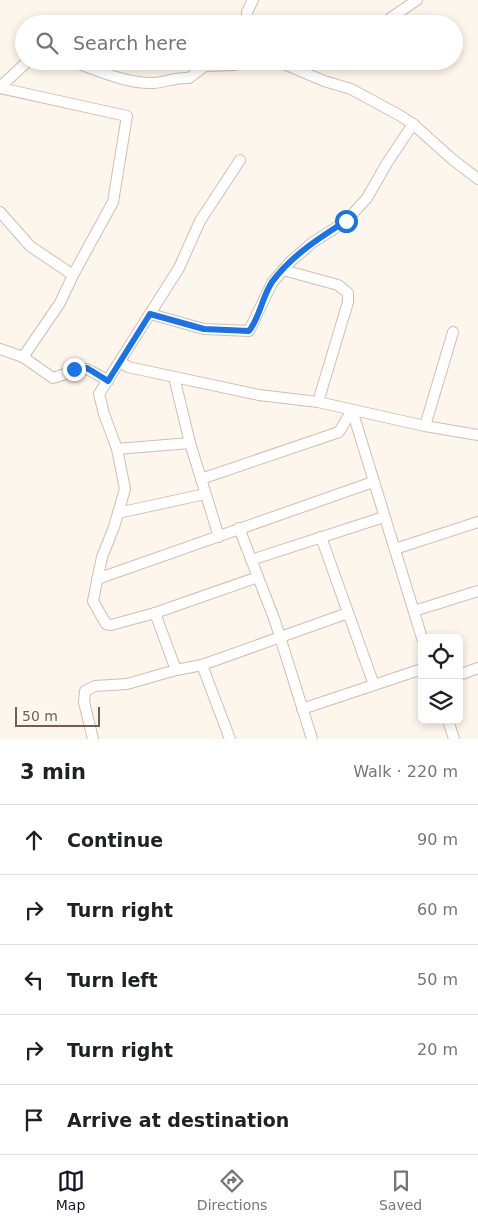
<!DOCTYPE html>
<meta charset="utf-8">
<style>
:root{--surface:#fff;--page:#f6f6f6;--text:#202124;--muted:#757577;--line:#e0e0e0;--accent:#111827}
body{margin:0;font-family:"DejaVu Sans",sans-serif;background:var(--page);color:var(--text)}
.controls{position:absolute;right:15px;bottom:15px;display:grid;overflow:hidden;border-radius:8px;box-shadow:0 2px 8px #0003}
.controls button{width:45px;height:45px;display:grid;place-items:center;padding:0;border:0;border-bottom:1px solid var(--line);background:var(--surface);color:var(--text);font:25px sans-serif}
.scale{position:absolute;left:15px;bottom:12px;width:85px;box-sizing:border-box;padding-left:5px;border:2px solid #7a5c4d;border-top:0;font-size:14px;line-height:18px;white-space:nowrap;color:#7a5c4d;-webkit-text-stroke:4px #fffaf3;paint-order:stroke}
.stop{position:absolute;width:15px;height:15px;margin:-11px;border:4px solid #1a73e8;border-radius:50%;background:#fff}
.stop.end{background:#1a73e8;border-color:#fff;box-shadow:0 1px 5px #0008}
.list{margin:0;padding:0;list-style:none}
h2{display:flex;justify-content:space-between;align-items:center;height:65px;margin:0;padding:0 20px;font-size:21px}
h2 small{font-size:16px;font-weight:400;color:var(--muted)}
.list li{display:grid;grid-template-columns:32px 1fr auto;gap:15px;align-items:center;box-sizing:border-box;height:70px;padding:0 20px;border-top:1px solid var(--line)}
.list b{display:block;font-size:19px;white-space:nowrap}
.list em{font-size:16px;font-style:normal;color:var(--muted)}
.icon{flex:none;width:28px;height:28px;fill:none;stroke:currentColor;stroke-width:2;stroke-linecap:round;stroke-linejoin:round}
.map{position:relative;flex:none;width:478px;height:739px;overflow:hidden}
.search{position:absolute;background:var(--surface);box-shadow:0 2px 8px #0003;left:15px;right:15px;top:15px;height:55px;display:flex;align-items:center;gap:12px;box-sizing:border-box;padding:0 18px;border-radius:28px;color:var(--muted);font-size:19px}
.sheet{height:415px;background:var(--surface)}
nav{display:flex;justify-content:space-around;align-items:center;box-sizing:border-box;height:70px;border-top:1px solid var(--line);background:var(--surface);font-size:14px;color:var(--muted)}
nav a{display:grid;justify-items:center;gap:2px}
nav .on{color:var(--accent)}
.map>svg:first-child{display:block}
.lines{fill:none;stroke-linecap:round;stroke-linejoin:round}
.minor-casing{stroke:#d1beb0;stroke-width:12}
.minor{stroke:#fff;stroke-width:10}
.route{stroke:#1a73e8;stroke-width:6}
</style>
<div class="map">
<svg width="478" height="739" viewBox="0 0 478 739">
<rect width="100%" height="100%" fill="#fdf6ec"/>
<g class="lines">
<g class="minor-casing">
<g id="minor">
<polyline points="247,24 247,12 253,0"/>
<polyline points="382,24 417,0"/>
<path d="M71 61C97 70 126 84 154 83 166 82 176 77 189 78L205 66 234 65 246 61"/>
<polyline points="277,61 324,81 351,89 399,115 413,124 452,159 478,179"/>
<polyline points="0,87 28,61"/>
<polyline points="0,88 127,116 113,202 73,275 60,303 23,357"/>
<polyline points="240,160 200,221 179,268 99,394 104,414 117,449 125,489 114,527 102,557 93,601 106,624 111,625 155,613 258,577"/>
<polyline points="0,212 30,246 73,275"/>
<polyline points="283,270 338,285 348,293 348,302 318,402"/>
<polyline points="150,314 204,329 249,331 272,283 290,262 312,243 346,221 367,198 387,163 413,124"/>
<path d="M0 349 23 357 53 378C85 369 76 361 108 381"/>
<polyline points="121,362 128,367 259,395 318,402 425,426 478,435"/>
<polyline points="174,377 190,443 219,537"/>
<polyline points="352,410 422,638"/>
<polyline points="425,426 453,332"/>
<polyline points="117,449 190,443"/>
<polyline points="201,479 339,432 352,410"/>
<polyline points="118,513 205,494"/>
<polyline points="239,528 275,621 312,739"/>
<polyline points="321,537 374,685"/>
<polyline points="395,549 478,522"/>
<polyline points="251,560 384,517"/>
<polyline points="97,579 373,482"/>
<polyline points="414,611 478,591"/>
<polyline points="155,613 176,670"/>
<polyline points="202,665 230,739"/>
<polyline points="459,675 478,668"/>
<polyline points="302,709 422,669"/>
<polyline points="448,720 454,739"/>
<polyline points="93,739 84,702 85,691 95,686 127,684 176,670 202,665 348,613"/>
</g>
</g>
<use href="#minor" class="minor"/>
</g>
<g class="lines">
<path class="route" d="M74 369 87 368 108 381 150 314 204 329 249 331C260 317 262 297 272 282 291 256 319 238 346 221"/>
</g>
</svg>
<div class="controls">
<button><svg class="icon" aria-label="locate" viewBox="0 0 24 24"><circle cx="12" cy="12" r="6"/><path d="M12 2v4M12 18v4M2 12h4M18 12h4"/></svg></button>
<button><svg class="icon" aria-label="layers" viewBox="0 0 24 24"><path d="M12 4l9 5-9 5-9-5zM3 14l9 5 9-5"/></svg></button>
</div>
<div class="scale">50 m</div>
<div class="stop" style="left:346px;top:221px"></div>
<div class="stop end" style="left:74px;top:369px"></div>
<div class="search"><svg class="icon" aria-label="search" viewBox="0 0 24 24"><circle cx="10" cy="10" r="6"/><path d="M15 15l6 6"/></svg>Search here</div>
</div>
<section class="sheet">
<h2>3 min<small>Walk · 220 m</small></h2>
<ul class="list">
<li><svg class="icon" aria-label="ahead" viewBox="0 0 24 24"><path d="M12 20V5M6 11l6-6 6 6"/></svg><div><b>Continue</b></div><em>90 m</em></li>
<li><svg class="icon" aria-label="right" viewBox="0 0 24 24"><path d="M7 20v-9h11M14 6l5 5-5 5"/></svg><div><b>Turn right</b></div><em>60 m</em></li>
<li><svg class="icon" aria-label="left" viewBox="0 0 24 24"><path d="M17 20v-9H6M10 6l-5 5 5 5"/></svg><div><b>Turn left</b></div><em>50 m</em></li>
<li><svg class="icon" aria-label="right" viewBox="0 0 24 24"><path d="M7 20v-9h11M14 6l5 5-5 5"/></svg><div><b>Turn right</b></div><em>20 m</em></li>
<li><svg class="icon" aria-label="arrive" viewBox="0 0 24 24"><path d="M6 21V4h12l-3 4 3 4H6"/></svg><div><b>Arrive at destination</b></div></li>
</ul>
</section>
<nav>
<a class="on"><svg class="icon" aria-label="map" viewBox="0 0 24 24"><path d="M3 6l6-2 6 2 6-2v14l-6 2-6-2-6 2zM9 4v14M15 6v14"/></svg>Map</a>
<a><svg class="icon" aria-label="directions" viewBox="0 0 24 24"><path d="M12 3l9 9-9 9-9-9zM9 14v-3h6M13 9l2 2-2 2"/></svg>Directions</a>
<a><svg class="icon" aria-label="saved" viewBox="0 0 24 24"><path d="M7 4h10v16l-5-4-5 4z"/></svg>Saved</a>
</nav>
